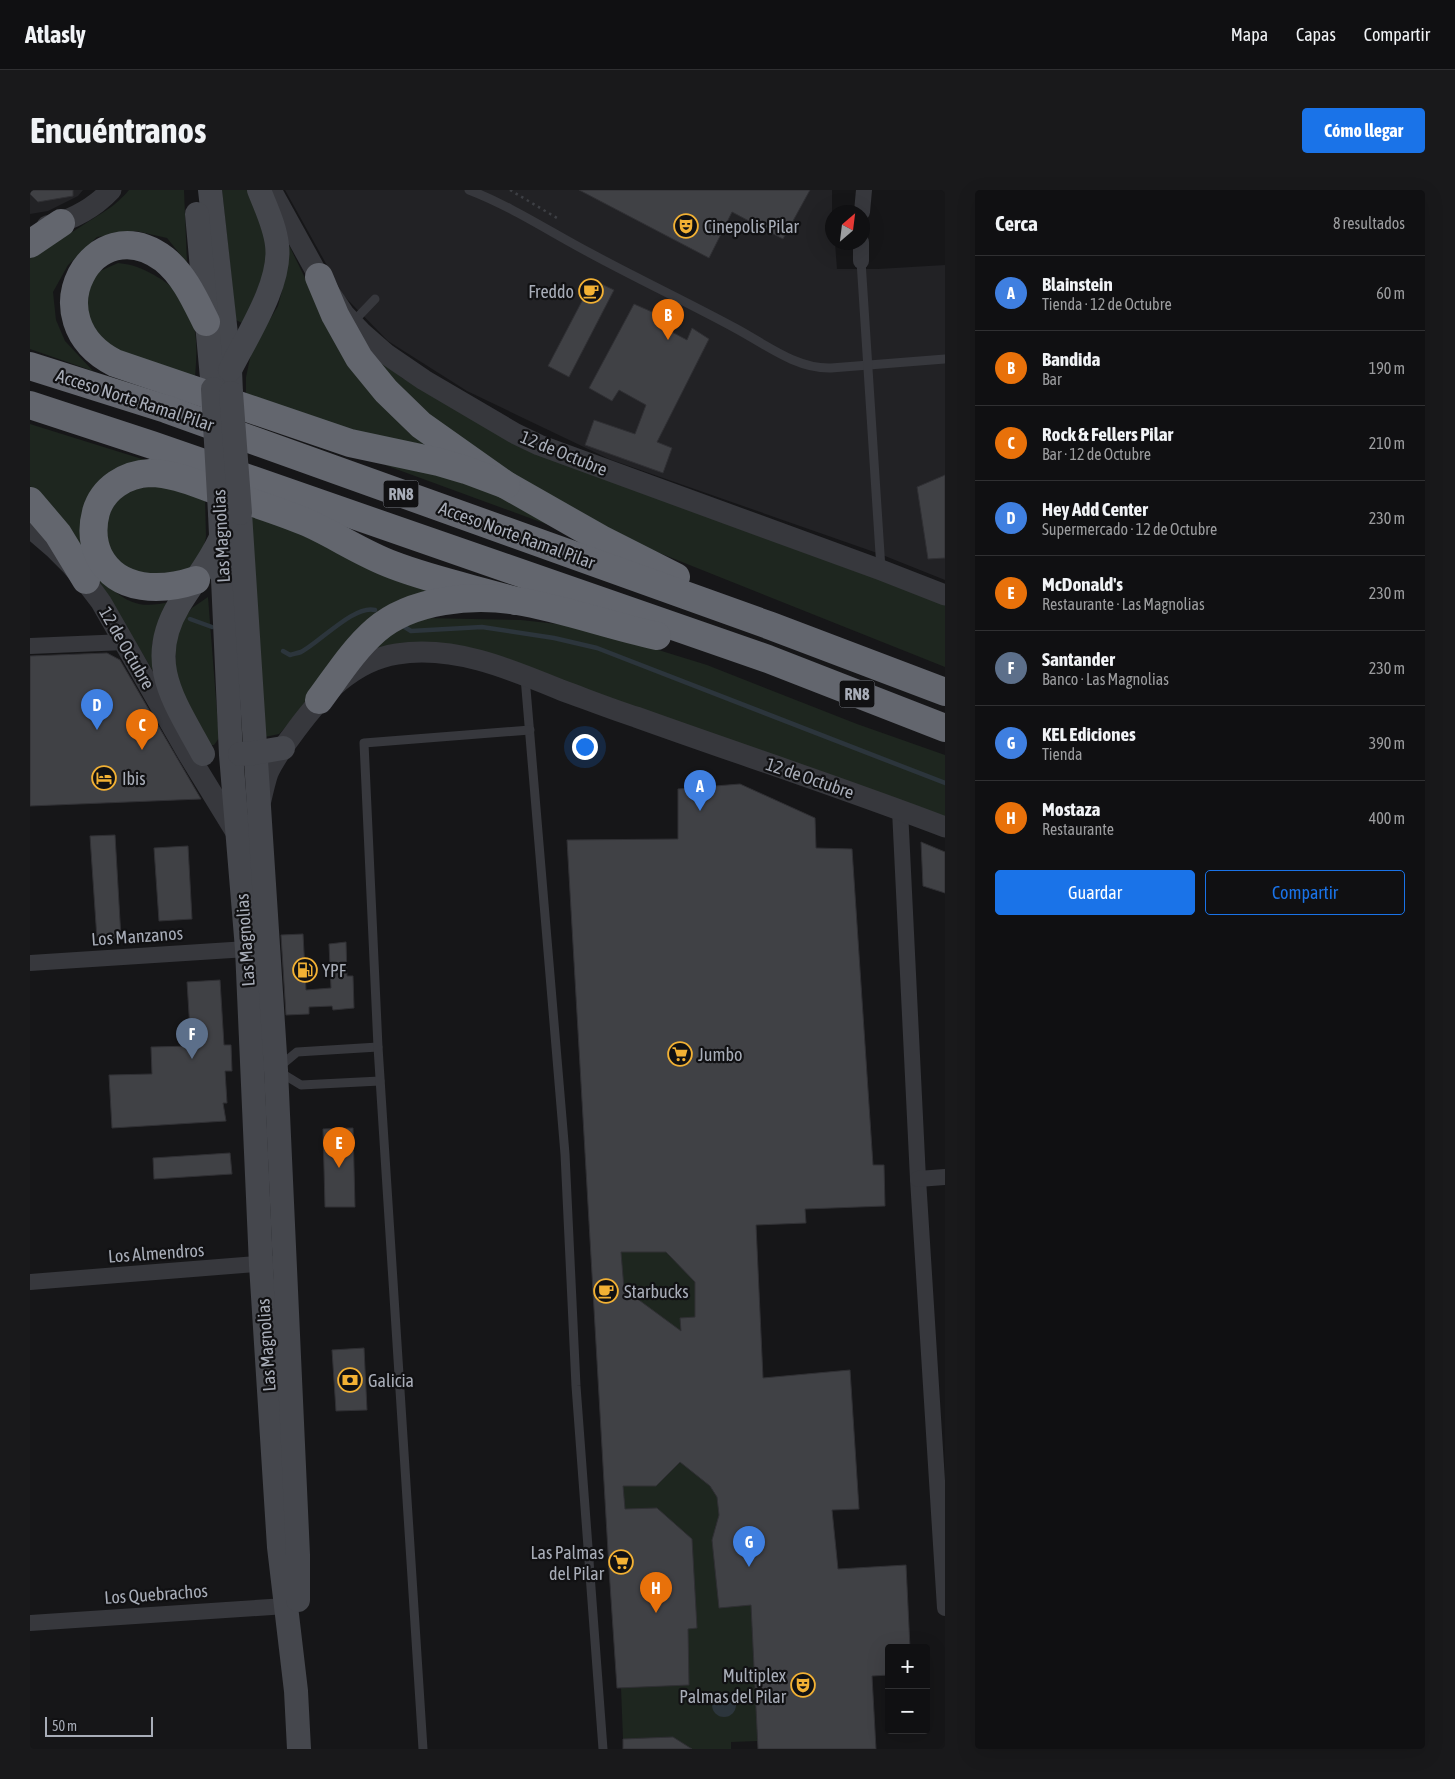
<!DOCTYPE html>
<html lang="es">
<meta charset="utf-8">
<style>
:root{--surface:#101012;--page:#19191b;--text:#f1f3f6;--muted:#9c9d9f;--line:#303032;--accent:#1a73e8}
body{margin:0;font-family:"Asap Condensed",sans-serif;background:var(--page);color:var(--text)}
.controls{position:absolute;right:15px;bottom:15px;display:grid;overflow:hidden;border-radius:5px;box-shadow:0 5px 20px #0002}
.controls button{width:45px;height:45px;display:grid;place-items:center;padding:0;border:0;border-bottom:1px solid var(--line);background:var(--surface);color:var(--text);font:25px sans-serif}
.compass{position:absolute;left:795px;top:15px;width:45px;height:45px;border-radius:50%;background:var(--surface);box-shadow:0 5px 20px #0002;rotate:28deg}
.scale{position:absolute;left:15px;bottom:12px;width:108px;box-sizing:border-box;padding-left:5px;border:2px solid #a8adb8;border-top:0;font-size:14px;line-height:18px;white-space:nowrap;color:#a8adb8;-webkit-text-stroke:4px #111113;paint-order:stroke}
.you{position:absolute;left:554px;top:556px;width:18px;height:18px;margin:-12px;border:4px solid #fff;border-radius:50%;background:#1a73e8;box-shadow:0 0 0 8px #1a73e833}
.badge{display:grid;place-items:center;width:32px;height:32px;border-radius:50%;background:var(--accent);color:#fff;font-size:16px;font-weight:700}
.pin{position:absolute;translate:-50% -41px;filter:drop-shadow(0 1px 2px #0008)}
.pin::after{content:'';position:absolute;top:26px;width:18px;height:15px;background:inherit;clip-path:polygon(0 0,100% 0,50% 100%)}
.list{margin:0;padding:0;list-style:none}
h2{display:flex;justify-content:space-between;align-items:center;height:65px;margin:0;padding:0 20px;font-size:21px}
h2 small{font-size:16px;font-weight:400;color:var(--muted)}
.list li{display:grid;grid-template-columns:32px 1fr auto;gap:15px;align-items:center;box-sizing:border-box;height:75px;padding:0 20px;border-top:1px solid var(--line)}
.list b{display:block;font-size:19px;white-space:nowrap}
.list p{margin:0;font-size:16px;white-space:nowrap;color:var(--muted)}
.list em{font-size:16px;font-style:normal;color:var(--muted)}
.actions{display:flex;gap:10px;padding:15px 20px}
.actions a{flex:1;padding:11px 0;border:1px solid var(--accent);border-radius:5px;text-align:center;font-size:18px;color:var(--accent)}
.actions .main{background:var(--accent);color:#fff}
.map{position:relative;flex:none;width:915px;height:1559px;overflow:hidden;border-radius:5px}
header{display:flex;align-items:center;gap:30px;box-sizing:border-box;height:70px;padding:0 25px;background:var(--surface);border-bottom:1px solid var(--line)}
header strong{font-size:24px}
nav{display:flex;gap:28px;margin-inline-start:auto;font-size:18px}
.intro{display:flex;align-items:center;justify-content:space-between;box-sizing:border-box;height:120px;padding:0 30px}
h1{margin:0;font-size:35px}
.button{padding:12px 22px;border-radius:5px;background:var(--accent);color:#fff;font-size:18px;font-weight:700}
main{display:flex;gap:30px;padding:0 30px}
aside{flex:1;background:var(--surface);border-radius:5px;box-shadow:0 5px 20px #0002}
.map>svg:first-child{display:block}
.built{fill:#222225}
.green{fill:#1e261f}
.water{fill:#2c353c}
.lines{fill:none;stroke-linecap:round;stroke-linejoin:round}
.stream{stroke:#2c353c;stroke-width:4.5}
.building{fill:#404145;stroke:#303034;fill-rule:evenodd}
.path{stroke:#3d3f44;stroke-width:2.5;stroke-dasharray:2.5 4;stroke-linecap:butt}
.service{stroke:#37383d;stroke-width:9}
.minor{stroke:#37383d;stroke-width:16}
.tertiary{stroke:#37383d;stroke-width:21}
.secondary{stroke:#45474d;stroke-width:24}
.motorway{stroke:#63666e;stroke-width:28}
.secondary-bridge{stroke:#45474d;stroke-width:24}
.labels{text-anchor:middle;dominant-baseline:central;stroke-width:4.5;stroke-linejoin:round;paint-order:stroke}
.shield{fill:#111113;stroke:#7b7e86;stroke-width:1}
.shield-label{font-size:16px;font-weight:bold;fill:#a8adb8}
.poi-label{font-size:18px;fill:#a8adb8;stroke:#111113;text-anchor:start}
.street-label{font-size:18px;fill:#a8adb8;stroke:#111113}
</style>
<header>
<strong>Atlasly</strong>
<nav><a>Mapa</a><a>Capas</a><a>Compartir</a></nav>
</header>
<div class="intro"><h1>Encuéntranos</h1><a class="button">Cómo llegar</a></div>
<main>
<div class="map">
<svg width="915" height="1559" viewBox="0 0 915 1559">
<rect width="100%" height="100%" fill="#161618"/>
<g class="built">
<polygon points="0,0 53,0 48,6 18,21 0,24"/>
<polygon points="255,0 802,0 802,52 805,53 807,79 848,79 915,75 915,390 850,364 579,269 437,201 358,151 314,106"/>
</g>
<g class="green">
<path d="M99 0H154L157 73 137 48 106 41 67 47 38 75 23 102 26 130 35 151 63 181 0 159V68C17 59 33 48 50 37 69 24 83 19 99 0Z"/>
<polygon points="192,0 219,0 236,46 237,74 214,134 206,130"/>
<polygon points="249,35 278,94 367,228 379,243 416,265 216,212 216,187 222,159 248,116 255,89"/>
<path d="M88 73C104 75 109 77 124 85 170 110 169 150 164 196L74 162 49 102 68 82Z"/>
<polygon points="325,148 372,188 915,412 915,477 612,356 544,322 399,234 369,195"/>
<polygon points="0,234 128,274 85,283 58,373 19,319 0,296"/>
<polygon points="355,275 379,277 443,292 535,341"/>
<path d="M130 295 175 307 176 347 172 364 159 382 138 390 86 375 71 344C86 307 89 300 130 295Z"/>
<polygon points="220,322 314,364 375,394 428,406 402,406 271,521 249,544 235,547"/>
<path d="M64 383C77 395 91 410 109 414 119 416 130 414 140 412L122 453 123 481Z"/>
<polygon points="178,407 189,548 184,555 177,555 146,492 145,449 152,431 162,418"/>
<polygon points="393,428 491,430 554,437 677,475 827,534 915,565 915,632 486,474 333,467 350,449"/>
<polygon points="591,1062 636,1062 665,1092 665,1127 650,1129 659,1279 680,1296 687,1307 689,1325 682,1350 689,1418 721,1415 728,1551 701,1552 701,1559 662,1559 643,1547 593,1549 591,1498 659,1495 658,1439 667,1438 662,1349 627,1318 595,1319 593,1296 626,1296 642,1279 634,1129 594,1099"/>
</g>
<circle class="water" cx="694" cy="1515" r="12"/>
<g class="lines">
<g class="stream">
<polyline points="160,429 182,437"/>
<polyline points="373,436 381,441 452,437 524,448 567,458 915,593"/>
<path d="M253 461 260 465C263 464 268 463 271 462 289 453 325 414 345 420"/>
</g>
</g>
<g class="building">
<polygon points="0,0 43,0 43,6 8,12 0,4"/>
<polygon points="549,0 780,0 753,49 702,22 679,68"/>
<polygon points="563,90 584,100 539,187 518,176"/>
<polygon points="604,114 629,125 625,133 657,150 662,138 679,149 627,252 642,258 633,283 555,255 564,230 605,244 616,215 589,200 582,211 559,198"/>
<polygon points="915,285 915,368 898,369 887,297"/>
<polygon points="77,463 90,470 171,609 0,616 0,466"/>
<path d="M710 594 785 628 786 658 822 659 843 975H854L855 1016 775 1019 776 1033 726 1035 733 1188 820 1180 829 1319 802 1320 808 1379 876 1375 880 1458H859V1485L842 1486 846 1559H728L721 1415 689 1418 682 1350 689 1325 687 1307 680 1296 650 1272 626 1296H593L595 1319 627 1318 662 1349 667 1438 658 1439 659 1495 587 1498 579 1379 537 650 648 649V599ZM591 1062H636L665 1092V1127L650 1128 651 1141 594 1099Z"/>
<polygon points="85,645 91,748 67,749 60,646"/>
<polygon points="891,652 915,662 915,703 893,696"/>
<polygon points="158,656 162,729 129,731 124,658"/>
<polygon points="273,744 276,800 301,798 299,754 316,752 317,786 323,786 324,818 303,820 302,816 279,817 279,824 256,825 251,745"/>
<polygon points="190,790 194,855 201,855 202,881 195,881 197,913 193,913 196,931 82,938 79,885 122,884 121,857 161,856 157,792"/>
<polygon points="323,938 325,1017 295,1017 293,939"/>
<polygon points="200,963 202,984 124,989 123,968"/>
<polygon points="334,1158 337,1220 306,1221 302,1160"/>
<polygon points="643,1547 662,1559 593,1559 593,1549"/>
</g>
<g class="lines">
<polyline class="path" points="480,0 527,28"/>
<g class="service">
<path d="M439 0C481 16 520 42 560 63 608 89 657 112 705 138 735 154 766 179 801 178L915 169"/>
<polyline points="831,71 851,379"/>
<polyline points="323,132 345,109"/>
<polyline points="495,487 535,964 546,1196 573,1559"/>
<polyline points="249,877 267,862 348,857"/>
<polyline points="248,881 271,895 350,891"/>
<polyline points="393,1559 348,857 334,553 500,540"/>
</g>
<g class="minor">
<polyline points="832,22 834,0"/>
<polyline points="831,52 831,71"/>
<polyline points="0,456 95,452"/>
<polyline points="870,620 888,989 915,1418"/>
<polyline points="0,773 217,759"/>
<polyline points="888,989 915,987"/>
<polyline points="0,1092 239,1073"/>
<polyline points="0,1433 256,1416"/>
</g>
<g class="tertiary">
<polyline points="241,0 289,87 314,124 332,143 356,164 394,190 486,244 509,255 851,380 915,405"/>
<path d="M17 36C42 30 64 18 81 0"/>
<path d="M0 338C28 359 51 384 71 412L158 564 207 644"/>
<path d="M231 610C233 601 235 592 238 583 245 567 256 554 266 540 292 505 322 471 367 464 424 455 480 479 531 500 556 509 581 519 606 527 709 564 813 598 915 637"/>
</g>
<g class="secondary">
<polyline points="180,0 200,180 201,203"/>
<polyline points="167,24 183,199"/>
<path d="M200 180C217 146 252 93 247 55 245 36 236 18 229 0"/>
<polyline points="190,323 201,565 217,759 231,1075 249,1357 266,1501 269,1559"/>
<polyline points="210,323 246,880 268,1365 268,1410"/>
<path d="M173 564C145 512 114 473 149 415 163 392 180 372 191 347"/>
<polyline points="210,564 224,563 253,558"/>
</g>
<g class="motorway">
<polyline points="0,54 31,33"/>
<polyline points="289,87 305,125 329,168 356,201 391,235 476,295 571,349 646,387"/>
<path d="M176 132C165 110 154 85 134 69 63 16 0 130 85 173L320 253 409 272 436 280 476 295"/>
<polyline points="0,176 136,219 741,436 915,502"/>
<polyline points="0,215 122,255 738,469 915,538"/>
<polyline points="0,311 28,344 56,390"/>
<path d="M166 390C133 401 88 403 69 366 63 353 62 337 66 322 73 298 96 284 120 283 142 283 165 293 185 300 216 311 248 320 278 333 307 346 333 364 363 375 402 390 445 399 486 411"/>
<path d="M289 510C307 486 323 460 346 440 382 409 443 404 487 411 535 419 580 436 627 446"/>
</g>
<g class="secondary-bridge">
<polyline points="183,199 190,323"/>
<polyline points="201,203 210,323"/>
</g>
</g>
<defs>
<g id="theatre-ring" transform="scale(1.25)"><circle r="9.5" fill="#111113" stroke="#f2b134" stroke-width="1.5"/><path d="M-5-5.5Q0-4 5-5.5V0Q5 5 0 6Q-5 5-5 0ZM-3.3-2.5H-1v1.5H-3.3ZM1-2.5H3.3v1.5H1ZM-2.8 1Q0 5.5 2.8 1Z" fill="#f2b134"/></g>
<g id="cafe-ring" transform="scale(1.25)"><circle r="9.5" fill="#111113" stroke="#f2b134" stroke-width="1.5"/><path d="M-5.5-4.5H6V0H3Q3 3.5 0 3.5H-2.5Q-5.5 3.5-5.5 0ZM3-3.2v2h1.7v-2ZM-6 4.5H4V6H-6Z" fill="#f2b134"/></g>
<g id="hotel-ring" transform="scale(1.25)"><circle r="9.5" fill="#111113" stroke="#f2b134" stroke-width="1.5"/><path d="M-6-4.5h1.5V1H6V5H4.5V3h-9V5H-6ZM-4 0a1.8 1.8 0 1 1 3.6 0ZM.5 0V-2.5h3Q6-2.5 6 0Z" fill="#f2b134"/></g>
<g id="fuel-ring" transform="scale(1.25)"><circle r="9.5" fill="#111113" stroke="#f2b134" stroke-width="1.5"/><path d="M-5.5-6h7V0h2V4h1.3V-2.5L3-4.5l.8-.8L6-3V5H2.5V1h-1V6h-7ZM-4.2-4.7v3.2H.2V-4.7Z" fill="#f2b134"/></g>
<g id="supermarket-ring" transform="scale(1.25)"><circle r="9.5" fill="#111113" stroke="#f2b134" stroke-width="1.5"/><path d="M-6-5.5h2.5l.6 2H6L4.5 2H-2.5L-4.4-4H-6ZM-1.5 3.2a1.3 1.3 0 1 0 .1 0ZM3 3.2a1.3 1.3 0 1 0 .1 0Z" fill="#f2b134"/></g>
<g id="bank-ring" transform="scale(1.25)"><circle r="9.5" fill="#111113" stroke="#f2b134" stroke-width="1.5"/><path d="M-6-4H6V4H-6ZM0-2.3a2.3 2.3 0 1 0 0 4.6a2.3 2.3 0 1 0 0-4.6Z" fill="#f2b134"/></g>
</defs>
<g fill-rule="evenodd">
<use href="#theatre-ring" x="656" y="36"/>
<use href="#cafe-ring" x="561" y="101"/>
<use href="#hotel-ring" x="74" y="588"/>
<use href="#fuel-ring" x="275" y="780"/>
<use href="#supermarket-ring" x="650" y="864"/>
<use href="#cafe-ring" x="576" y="1101"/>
<use href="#bank-ring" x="320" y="1190"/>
<use href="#supermarket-ring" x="591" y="1372"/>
<use href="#theatre-ring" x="773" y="1495"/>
</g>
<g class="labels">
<g class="shield">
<rect x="353.5" y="290.5" width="35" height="27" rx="4"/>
<rect x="809.5" y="490.5" width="35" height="27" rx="4"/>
</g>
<g class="shield-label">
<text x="371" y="304">RN8</text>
<text x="827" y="504">RN8</text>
</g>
<g class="poi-label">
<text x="674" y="36">Cinepolis Pilar</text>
<text x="544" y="101" text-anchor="end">Freddo</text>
<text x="92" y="588">Ibis</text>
<text x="292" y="780">YPF</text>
<text x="668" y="864">Jumbo</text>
<text x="594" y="1101">Starbucks</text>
<text x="338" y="1190">Galicia</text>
<text x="574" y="1362" text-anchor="end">Las Palmas<tspan x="574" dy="21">del Pilar</tspan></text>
<text x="756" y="1485" text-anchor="end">Multiplex<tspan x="756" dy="21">Palmas del Pilar</tspan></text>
</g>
<g class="street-label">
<text transform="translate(105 210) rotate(18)">Acceso Norte Ramal Pilar</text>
<text transform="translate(534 263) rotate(22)">12 de Octubre</text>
<text transform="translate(487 345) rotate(20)">Acceso Norte Ramal Pilar</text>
<text transform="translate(191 346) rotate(-93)">Las Magnolias</text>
<text transform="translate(97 458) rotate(60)">12 de Octubre</text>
<text transform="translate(780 588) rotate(19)">12 de Octubre</text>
<text transform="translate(107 746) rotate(-4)">Los Manzanos</text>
<text transform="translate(215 750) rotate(-94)">Las Magnolias</text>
<text transform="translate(126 1063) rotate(-4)">Los Almendros</text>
<text transform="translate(236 1155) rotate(-94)">Las Magnolias</text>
<text transform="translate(126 1404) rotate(-4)">Los Quebrachos</text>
</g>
</g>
</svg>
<div class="controls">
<button>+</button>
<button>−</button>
</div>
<svg class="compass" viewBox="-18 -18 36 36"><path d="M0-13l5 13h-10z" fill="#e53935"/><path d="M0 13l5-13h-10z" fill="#9c9d9f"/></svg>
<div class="scale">50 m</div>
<div class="you"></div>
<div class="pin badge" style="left:670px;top:621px;background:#3f7fe0">A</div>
<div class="pin badge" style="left:638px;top:150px;background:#e8710a">B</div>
<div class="pin badge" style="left:112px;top:560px;background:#e8710a">C</div>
<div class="pin badge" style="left:67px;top:540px;background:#3f7fe0">D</div>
<div class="pin badge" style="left:309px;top:978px;background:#e8710a">E</div>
<div class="pin badge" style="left:162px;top:869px;background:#5c6f8a">F</div>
<div class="pin badge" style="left:719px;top:1377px;background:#3f7fe0">G</div>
<div class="pin badge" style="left:626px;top:1423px;background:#e8710a">H</div>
</div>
<aside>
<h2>Cerca<small>8 resultados</small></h2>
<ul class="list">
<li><span class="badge" style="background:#3f7fe0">A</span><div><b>Blainstein</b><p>Tienda · 12 de Octubre</p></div><em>60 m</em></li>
<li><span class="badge" style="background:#e8710a">B</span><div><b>Bandida</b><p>Bar</p></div><em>190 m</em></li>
<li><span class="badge" style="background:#e8710a">C</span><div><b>Rock &amp; Fellers Pilar</b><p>Bar · 12 de Octubre</p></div><em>210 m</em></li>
<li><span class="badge" style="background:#3f7fe0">D</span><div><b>Hey Add Center</b><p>Supermercado · 12 de Octubre</p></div><em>230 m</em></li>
<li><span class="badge" style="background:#e8710a">E</span><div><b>McDonald's</b><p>Restaurante · Las Magnolias</p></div><em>230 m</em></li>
<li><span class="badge" style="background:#5c6f8a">F</span><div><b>Santander</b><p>Banco · Las Magnolias</p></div><em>230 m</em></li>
<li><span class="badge" style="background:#3f7fe0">G</span><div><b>KEL Ediciones</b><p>Tienda</p></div><em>390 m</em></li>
<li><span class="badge" style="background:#e8710a">H</span><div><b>Mostaza</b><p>Restaurante</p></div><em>400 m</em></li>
</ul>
<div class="actions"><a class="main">Guardar</a><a>Compartir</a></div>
</aside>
</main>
